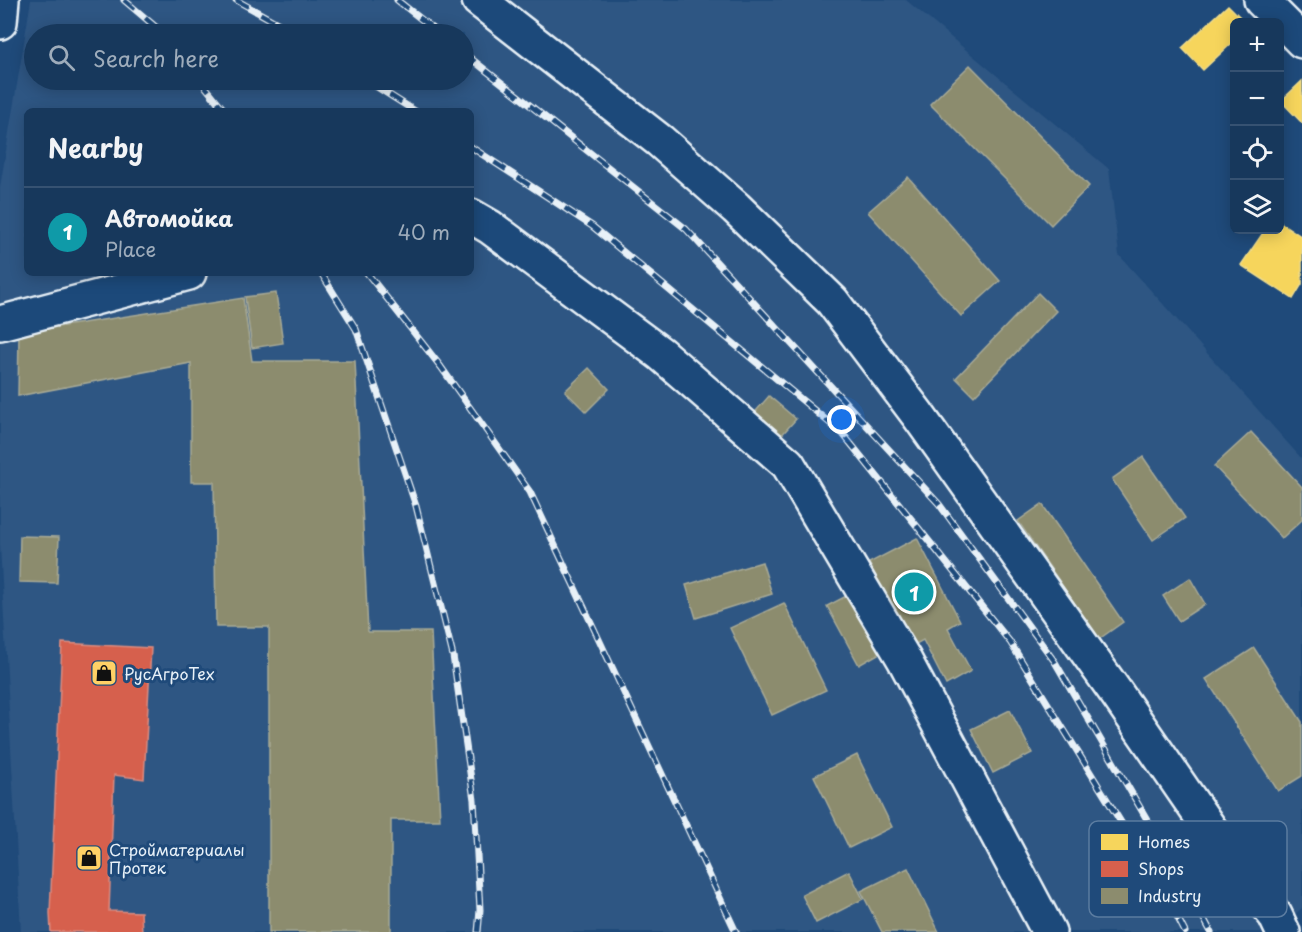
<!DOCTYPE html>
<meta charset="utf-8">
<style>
:root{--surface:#17385c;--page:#244365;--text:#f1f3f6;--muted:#9eacbb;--line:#365272;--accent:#8c9099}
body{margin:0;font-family:"Playpen Sans",sans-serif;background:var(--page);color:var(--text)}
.controls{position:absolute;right:18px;top:18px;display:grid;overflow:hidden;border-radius:9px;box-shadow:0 3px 15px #0003}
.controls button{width:54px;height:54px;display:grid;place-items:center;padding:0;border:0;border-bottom:2px solid var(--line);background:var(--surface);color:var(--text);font:30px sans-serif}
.you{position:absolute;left:842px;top:420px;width:21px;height:21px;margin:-15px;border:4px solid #fff;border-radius:50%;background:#1a73e8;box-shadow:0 0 0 9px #1a73e833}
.badge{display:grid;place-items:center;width:39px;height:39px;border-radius:50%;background:var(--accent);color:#fff;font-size:20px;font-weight:700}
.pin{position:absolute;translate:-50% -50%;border:3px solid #fff;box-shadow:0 2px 6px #0006}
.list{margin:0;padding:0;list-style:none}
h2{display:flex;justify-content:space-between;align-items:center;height:78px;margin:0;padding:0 24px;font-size:26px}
h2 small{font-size:20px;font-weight:400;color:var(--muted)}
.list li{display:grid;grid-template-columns:39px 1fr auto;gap:18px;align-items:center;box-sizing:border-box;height:90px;padding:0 24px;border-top:2px solid var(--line)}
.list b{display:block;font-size:22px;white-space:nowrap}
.list p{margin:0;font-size:20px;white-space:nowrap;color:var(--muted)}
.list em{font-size:20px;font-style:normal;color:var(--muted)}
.icon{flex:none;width:33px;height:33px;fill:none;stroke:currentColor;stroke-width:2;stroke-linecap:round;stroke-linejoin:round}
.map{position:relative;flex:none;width:1302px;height:932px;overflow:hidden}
.search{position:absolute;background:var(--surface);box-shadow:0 3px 15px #0003;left:24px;top:24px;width:450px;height:66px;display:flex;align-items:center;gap:15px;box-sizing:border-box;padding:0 21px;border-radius:33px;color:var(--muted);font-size:22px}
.panel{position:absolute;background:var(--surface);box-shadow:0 3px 15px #0003;left:24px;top:108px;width:450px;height:168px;border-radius:9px}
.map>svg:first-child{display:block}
.built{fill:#2e5683;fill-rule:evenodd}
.homes{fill:#f6d55c;stroke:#f2dd8b;stroke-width:1.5}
.shops{fill:#d6604d;stroke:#db8c80;stroke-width:1.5}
.industry{fill:#8c8c6e;stroke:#a8aa97;stroke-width:1.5}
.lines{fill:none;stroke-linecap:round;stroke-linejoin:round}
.minor-casing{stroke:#e8f1f8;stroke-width:38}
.major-casing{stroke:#e8f1f8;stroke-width:38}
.minor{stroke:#1f4a7a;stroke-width:33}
.major{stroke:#1f4a7a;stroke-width:33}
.rail-casing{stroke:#e8f1f8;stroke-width:7}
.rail{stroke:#1f4a7a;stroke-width:4.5;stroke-dasharray:14;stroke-linecap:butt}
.labels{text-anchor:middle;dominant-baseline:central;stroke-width:6;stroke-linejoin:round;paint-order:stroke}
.poi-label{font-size:16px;fill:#e8f1f8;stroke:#1f4a7a;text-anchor:start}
.key{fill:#1f4a7a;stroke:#5b7ca0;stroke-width:1.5}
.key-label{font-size:16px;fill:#e8f1f8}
</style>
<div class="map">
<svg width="1302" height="932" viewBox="0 0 1302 932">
<rect width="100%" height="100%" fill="#1f4a7a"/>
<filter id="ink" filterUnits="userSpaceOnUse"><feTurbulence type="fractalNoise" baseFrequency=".0167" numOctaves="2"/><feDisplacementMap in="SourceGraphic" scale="12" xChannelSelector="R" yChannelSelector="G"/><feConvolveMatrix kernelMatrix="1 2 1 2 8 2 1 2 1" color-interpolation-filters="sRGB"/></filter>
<g filter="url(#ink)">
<path class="built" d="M31 0H906L1109 169 1119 255 1302 459V908L1275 932H21L0 545V187ZM34 34H464V80H34ZM27 111H471V273H27Z"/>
<g class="homes">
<polygon points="1228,5 1245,22 1234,22 1234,41 1203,70 1182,48"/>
<polygon points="1302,81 1302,123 1281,101"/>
<polygon points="1280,222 1302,237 1302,284 1293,299 1241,265 1265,230 1280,230"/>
</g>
<polygon class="shops" points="62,643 151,648 144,779 114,775 109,911 141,912 142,932 51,932 50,913"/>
<g class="industry">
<polygon points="970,65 1089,186 1051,225 930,104"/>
<polygon points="908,177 1000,281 961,316 868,212"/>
<polygon points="276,293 283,343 252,348 245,297"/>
<polygon points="1038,293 1056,311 974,396 956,378"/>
<polygon points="243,298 252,361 355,361 368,632 431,632 440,820 391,820 391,932 269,932 269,627 216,627 214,482 191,482 191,363 18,396 19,333"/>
<polygon points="589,368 609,389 586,412 565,391"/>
<polygon points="769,396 796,419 778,439 751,417"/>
<polygon points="1251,432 1302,487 1302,520 1282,538 1214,466"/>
<polygon points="1143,457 1185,518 1153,540 1112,479"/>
<polygon points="1042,504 1123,622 1099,639 1018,521"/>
<polygon points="20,536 59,537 57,583 19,582"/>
<polygon points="917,538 960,621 948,628 971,671 946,685 923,640 912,646 869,563"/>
<polygon points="762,562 772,594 696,618 686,585"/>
<polygon points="1190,578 1205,604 1179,621 1163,596"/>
<polygon points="856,591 887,649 859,665 827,606"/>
<polygon points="784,603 826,690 772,715 730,628"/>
<polygon points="1254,648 1302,722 1302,776 1278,791 1206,679"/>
<polygon points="1010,710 1032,753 993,773 971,729"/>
<polygon points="857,755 892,827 849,848 814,776"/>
<polygon points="908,868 939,932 882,932 861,891"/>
<polygon points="849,871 863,899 816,923 802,895"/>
</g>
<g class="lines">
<g class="minor-casing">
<g id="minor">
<polyline points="479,0 660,141 736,208 832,301 918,415 1117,694 1245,880 1275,915 1283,932"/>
<polyline points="1261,0 1302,41"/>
<polyline points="471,216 490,227 661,354 788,464 904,659 1049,932"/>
<polyline points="0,323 189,273"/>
</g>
</g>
<g class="major-casing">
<polyline id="major" points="0,22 2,0"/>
</g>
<use href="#minor" class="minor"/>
<use href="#major" class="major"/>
<g class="rail-casing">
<g id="rail">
<polyline points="124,0 164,34"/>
<polyline points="236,0 297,34"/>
<polyline points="397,0 440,34"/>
<polyline points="464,53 686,229 939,504 1055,662 1190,893 1211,932"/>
<polyline points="200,80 225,111"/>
<polyline points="366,80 415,111"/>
<polyline points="471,147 592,226 843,434 1010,642 1167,897 1185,932"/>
<polyline points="321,273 356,329 416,506 453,656 474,800 480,910 478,932"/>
<polyline points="367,273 441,367 530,492 736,932"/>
</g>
</g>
<use href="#rail" class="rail"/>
</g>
</g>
<defs>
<g id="shop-square" transform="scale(1.35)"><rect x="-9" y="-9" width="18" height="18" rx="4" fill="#ffd166" stroke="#1f4a7a"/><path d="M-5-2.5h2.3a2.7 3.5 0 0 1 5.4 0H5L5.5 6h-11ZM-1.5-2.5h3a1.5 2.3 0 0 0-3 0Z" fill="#111"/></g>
</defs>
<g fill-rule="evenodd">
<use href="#shop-square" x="104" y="673"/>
<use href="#shop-square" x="89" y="858"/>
</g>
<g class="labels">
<g class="poi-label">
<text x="124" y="673">РусАгроТех</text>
<text x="109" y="849">Стройматериалы<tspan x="109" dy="18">Протек</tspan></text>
</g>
</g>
<rect x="1089" y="821" width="198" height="96" rx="9" class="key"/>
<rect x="1101" y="834" width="27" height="16" fill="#f6d55c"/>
<rect x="1101" y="861" width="27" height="16" fill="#d6604d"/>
<rect x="1101" y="888" width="27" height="16" fill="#8c8c6e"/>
<g class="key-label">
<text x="1138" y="848">Homes</text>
<text x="1138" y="875">Shops</text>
<text x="1138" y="902">Industry</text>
</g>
</svg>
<div class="controls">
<button>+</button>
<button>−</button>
<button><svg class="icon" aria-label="locate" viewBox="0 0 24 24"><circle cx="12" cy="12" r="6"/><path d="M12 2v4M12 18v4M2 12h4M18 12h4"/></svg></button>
<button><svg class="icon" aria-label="layers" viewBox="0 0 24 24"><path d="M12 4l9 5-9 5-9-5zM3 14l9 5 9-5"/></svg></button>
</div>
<div class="you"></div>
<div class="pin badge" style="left:914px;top:592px;background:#0f9aa8">1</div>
<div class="search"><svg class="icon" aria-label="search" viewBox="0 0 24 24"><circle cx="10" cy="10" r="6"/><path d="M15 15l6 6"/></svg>Search here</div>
<section class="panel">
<h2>Nearby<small></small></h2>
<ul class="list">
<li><span class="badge" style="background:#0f9aa8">1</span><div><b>Автомойка</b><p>Place</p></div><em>40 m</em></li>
</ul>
</section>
</div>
